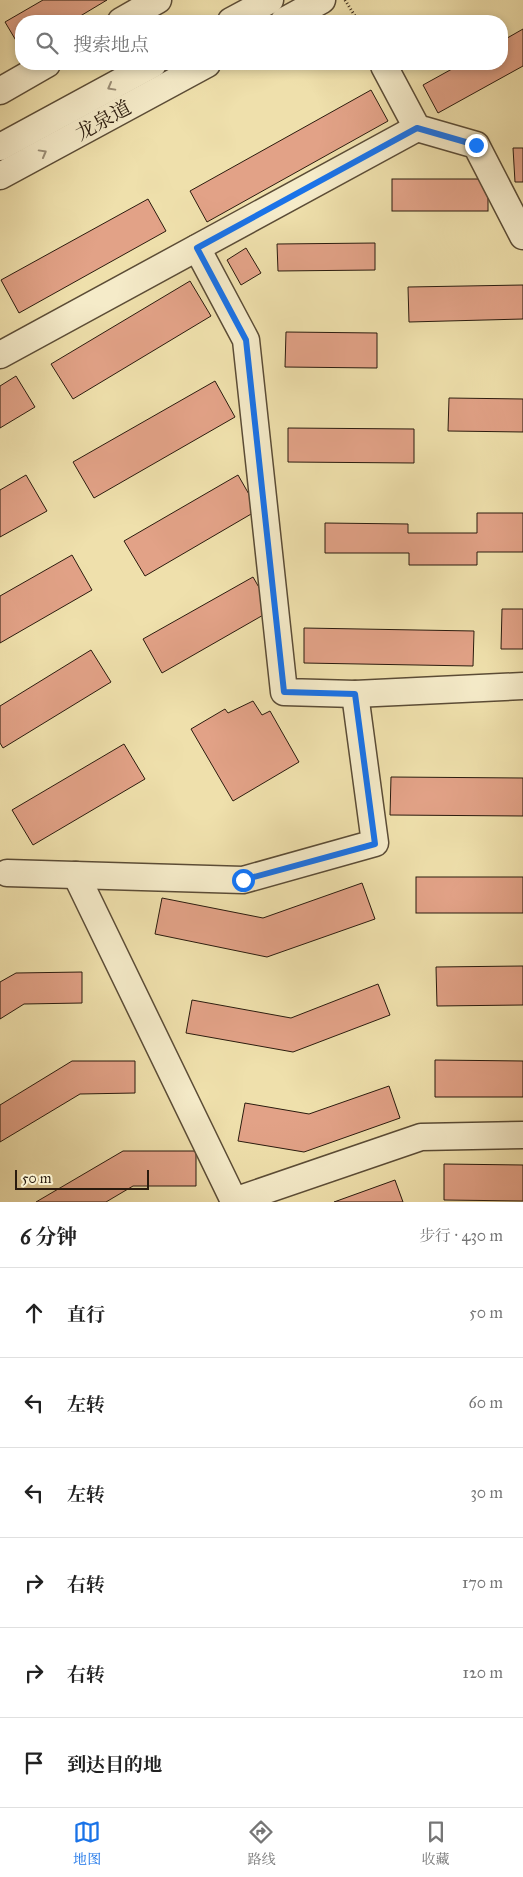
<!DOCTYPE html>
<html lang="zh">
<meta charset="utf-8">
<style>
:root{--surface:#fff;--page:#f6f6f6;--text:#222;--muted:#767676;--line:#e0e0e0;--accent:#1a73e8}
body{margin:0;font-family:"IM FELL Great Primer","Noto Serif SC",serif;background:var(--page);color:var(--text)}
.scale{position:absolute;left:15px;bottom:12px;width:134px;box-sizing:border-box;padding-left:5px;border:2px solid #2a1b0e;border-top:0;font-size:14px;line-height:18px;white-space:nowrap;color:#2a1b0e;-webkit-text-stroke:4px #f5ebc9;paint-order:stroke}
.stop{position:absolute;width:15px;height:15px;margin:-11px;border:4px solid #1a73e8;border-radius:50%;background:#fff}
.stop.end{background:#1a73e8;border-color:#fff;box-shadow:0 1px 5px #0008}
.list{margin:0;padding:0;list-style:none}
h2{display:flex;justify-content:space-between;align-items:center;height:65px;margin:0;padding:0 20px;font-size:21px}
h2 small{font-size:16px;font-weight:400;color:var(--muted)}
.list li{display:grid;grid-template-columns:32px 1fr auto;gap:15px;align-items:center;box-sizing:border-box;height:90px;padding:0 20px;border-top:1px solid var(--line)}
.list b{display:block;font-size:19px;white-space:nowrap}
.list em{font-size:16px;font-style:normal;color:var(--muted)}
.icon{flex:none;width:28px;height:28px;fill:none;stroke:currentColor;stroke-width:2;stroke-linecap:round;stroke-linejoin:round}
.map{position:relative;flex:none;width:523px;height:1202px;overflow:hidden}
.search{position:absolute;background:var(--surface);box-shadow:0 2px 8px #0003;left:15px;right:15px;top:15px;height:55px;display:flex;align-items:center;gap:12px;box-sizing:border-box;padding:0 18px;border-radius:20px;color:var(--muted);font-size:19px}
.sheet{height:605px;background:var(--surface)}
nav{display:flex;justify-content:space-around;align-items:center;box-sizing:border-box;height:70px;border-top:1px solid var(--line);background:var(--surface);font-size:14px;color:var(--muted)}
nav a{display:grid;justify-items:center;gap:2px}
nav .on{color:var(--accent)}
.map>svg:first-child{display:block}
.building{fill:#e2a287;stroke:#2a1b0e}
.lines{fill:none;stroke-linecap:round;stroke-linejoin:round}
.minor-casing{stroke:#5b4c36;stroke-width:29}
.path{stroke:#2a1b0e;stroke-width:3;stroke-dasharray:1 2.5;stroke-linecap:butt}
.minor{stroke:#f5ebc9;stroke-width:26}
.oneway{stroke:#9a8d75}
.route{stroke:#1a73e8;stroke-width:6}
.labels{text-anchor:middle;dominant-baseline:central;stroke-width:5;stroke-linejoin:round;paint-order:stroke}
.street-label{font-size:20px;fill:#2a1b0e;stroke:#f5ebc9}
</style>
<div class="map">
<svg width="523" height="1202" viewBox="0 0 523 1202">
<rect width="100%" height="100%" fill="#efe0ac"/>
<filter id="stains"><feTurbulence type="fractalNoise" baseFrequency=".004" numOctaves="4"/><feColorMatrix values="0 0 0 0 .2 0 0 0 0 .09 0 0 0 0 .02 0 0 0 .5 -.17"/></filter>
<radialGradient id="worn" r=".72"><stop offset=".6" stop-color="#630" stop-opacity="0"/><stop offset="1" stop-color="#630" stop-opacity=".3"/></radialGradient>
<g class="building">
<polygon points="43,0 107,0 72,21 21,21 21,49 5,22"/>
<polygon points="523,29 523,66 438,113 423,85 461,64 502,64 502,41"/>
<polygon points="371,90 388,121 207,222 190,191"/>
<polygon points="513,148 523,148 523,182 515,182"/>
<rect x="392" y="179" width="96" height="32"/>
<polygon points="148,199 166,231 19,313 1,280"/>
<polygon points="375,243 375,270 278,271 277,244"/>
<polygon points="246,248 261,273 241,285 227,260"/>
<polygon points="190,281 211,316 73,399 51,364"/>
<polygon points="523,285 523,319 409,322 408,287"/>
<polygon points="286,332 377,333 377,368 285,367"/>
<polygon points="16,376 35,407 0,428 0,386"/>
<polygon points="215,381 235,417 94,498 73,462"/>
<polygon points="449,398 523,399 523,432 448,431"/>
<polygon points="288,428 414,429 414,463 288,462"/>
<polygon points="26,475 47,511 0,537 0,490"/>
<polygon points="238,475 258,510 145,576 124,541"/>
<polygon points="477,513 523,513 523,552 477,552 477,565 409,565 409,553 325,553 325,523 408,524 408,533 477,533"/>
<polygon points="72,555 92,590 0,643 0,596"/>
<polygon points="253,577 272,610 162,673 143,639"/>
<polygon points="502,609 523,609 523,649 501,649"/>
<polygon points="304,628 474,631 473,666 304,663"/>
<polygon points="91,650 111,682 3,748 0,743 0,706"/>
<polygon points="253,701 262,715 270,711 299,762 233,801 191,729 225,709 228,713"/>
<polygon points="124,744 145,779 33,845 12,810"/>
<polygon points="391,777 523,778 523,816 390,815"/>
<rect x="416" y="877" width="107" height="36"/>
<polygon points="362,883 375,919 267,957 155,934 162,898 263,918"/>
<polygon points="523,966 523,1005 437,1006 436,967"/>
<polygon points="82,972 82,1003 24,1004 0,1019 0,982 16,973"/>
<polygon points="378,984 390,1015 293,1052 186,1033 192,1000 291,1018"/>
<polygon points="435,1060 523,1061 523,1097 435,1097"/>
<polygon points="72,1061 135,1061 135,1093 80,1094 0,1142 0,1105"/>
<polygon points="389,1086 400,1118 304,1152 238,1141 245,1103 309,1114"/>
<polygon points="123,1151 196,1151 196,1186 133,1186 106,1202 36,1202"/>
<polygon points="444,1164 523,1165 523,1201 444,1200"/>
<polygon points="395,1180 403,1202 334,1202"/>
</g>
<g class="lines">
<g class="minor-casing">
<g id="minor">
<polyline points="121,21 158,0"/>
<polyline points="231,21 270,0"/>
<polyline points="284,21 322,0"/>
<polyline points="384,66 417,128 476,145 523,236"/>
<polyline points="0,91 47,64"/>
<polyline points="0,147 153,64"/>
<polyline points="0,176 207,64"/>
<polyline points="197,248 246,340 284,692 355,694 523,686"/>
<polyline points="0,355 417,128"/>
<polyline points="7,873 243,880 375,843 355,694"/>
<polyline points="76,875 234,1201 421,1137 523,1135"/>
</g>
</g>
<polyline class="path" points="345,0 358,21"/>
<use href="#minor" class="minor"/>
</g>
<defs><path id="oneway-chevron" d="M-2-3.5L2.5 0L-2 3.5" fill="none" stroke-width="1.6" stroke-linecap="round" stroke-linejoin="round" transform="scale(1.25)"/></defs>
<g class="oneway">
<use href="#oneway-chevron" transform="translate(111 87) rotate(151)"/>
<use href="#oneway-chevron" transform="translate(43 153) rotate(-29)"/>
</g>
<g class="lines">
<polyline class="route" points="243,880 375,844 355,694 284,692 246,340 197,248 417,128 476,145"/>
</g>
<g class="labels">
<g class="street-label">
<text transform="translate(103 120) rotate(-29)">龙泉道</text>
</g>
</g>
<rect width="100%" height="100%" filter="url(#stains)"/>
<rect width="100%" height="100%" fill="url(#worn)"/>
</svg>
<div class="scale">50 m</div>
<div class="stop" style="left:243px;top:880px"></div>
<div class="stop end" style="left:476px;top:145px"></div>
<div class="search"><svg class="icon" aria-label="search" viewBox="0 0 24 24"><circle cx="10" cy="10" r="6"/><path d="M15 15l6 6"/></svg>搜索地点</div>
</div>
<section class="sheet">
<h2>6 分钟<small>步行 · 430 m</small></h2>
<ul class="list">
<li><svg class="icon" aria-label="ahead" viewBox="0 0 24 24"><path d="M12 20V5M6 11l6-6 6 6"/></svg><div><b>直行</b></div><em>50 m</em></li>
<li><svg class="icon" aria-label="left" viewBox="0 0 24 24"><path d="M17 20v-9H6M10 6l-5 5 5 5"/></svg><div><b>左转</b></div><em>60 m</em></li>
<li><svg class="icon" aria-label="left" viewBox="0 0 24 24"><path d="M17 20v-9H6M10 6l-5 5 5 5"/></svg><div><b>左转</b></div><em>30 m</em></li>
<li><svg class="icon" aria-label="right" viewBox="0 0 24 24"><path d="M7 20v-9h11M14 6l5 5-5 5"/></svg><div><b>右转</b></div><em>170 m</em></li>
<li><svg class="icon" aria-label="right" viewBox="0 0 24 24"><path d="M7 20v-9h11M14 6l5 5-5 5"/></svg><div><b>右转</b></div><em>120 m</em></li>
<li><svg class="icon" aria-label="arrive" viewBox="0 0 24 24"><path d="M6 21V4h12l-3 4 3 4H6"/></svg><div><b>到达目的地</b></div></li>
</ul>
</section>
<nav>
<a class="on"><svg class="icon" aria-label="map" viewBox="0 0 24 24"><path d="M3 6l6-2 6 2 6-2v14l-6 2-6-2-6 2zM9 4v14M15 6v14"/></svg>地图</a>
<a><svg class="icon" aria-label="directions" viewBox="0 0 24 24"><path d="M12 3l9 9-9 9-9-9zM9 14v-3h6M13 9l2 2-2 2"/></svg>路线</a>
<a><svg class="icon" aria-label="saved" viewBox="0 0 24 24"><path d="M7 4h10v16l-5-4-5 4z"/></svg>收藏</a>
</nav>
